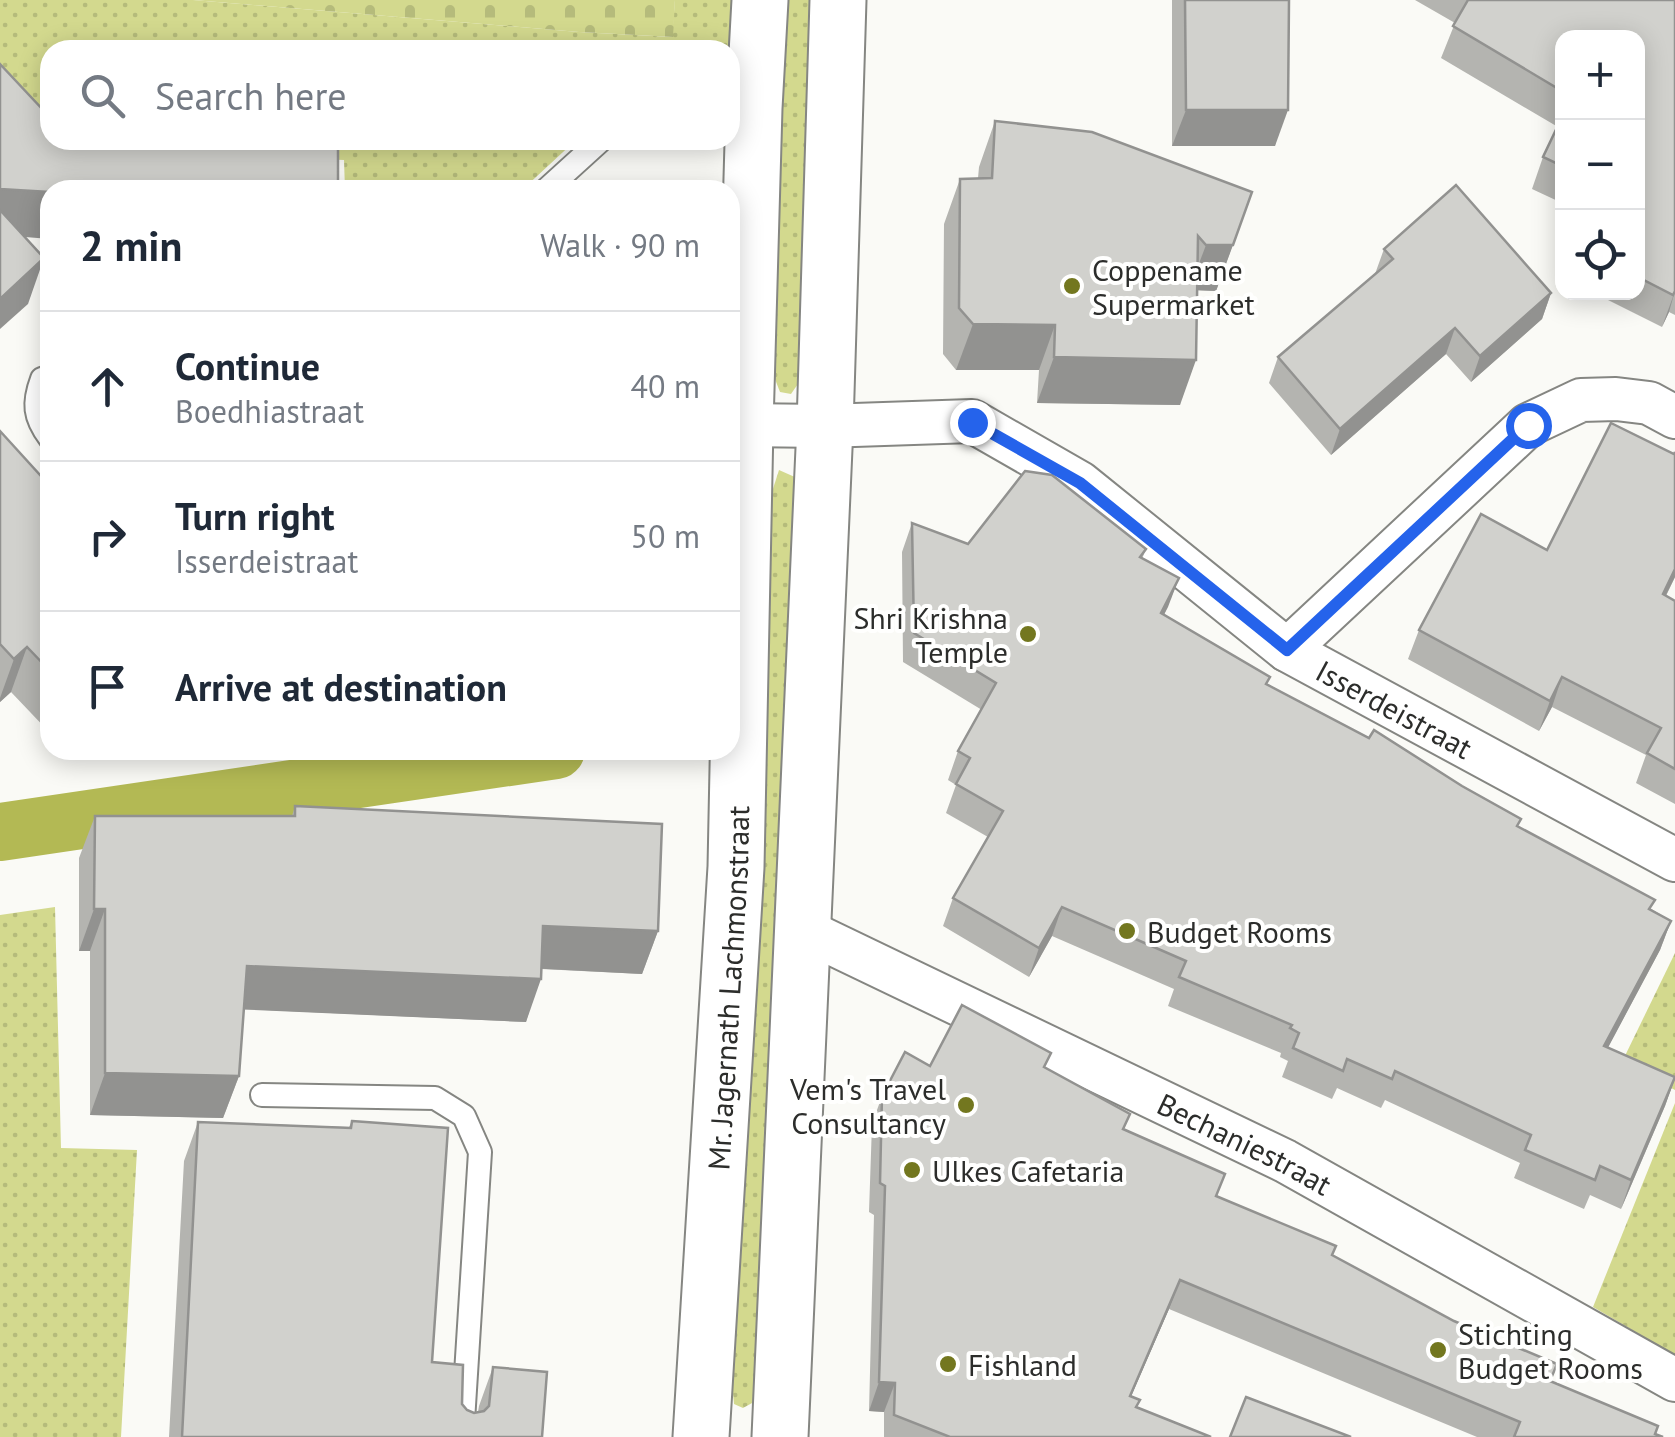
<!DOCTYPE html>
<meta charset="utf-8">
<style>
:root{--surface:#fff;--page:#f6f6f7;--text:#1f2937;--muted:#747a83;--line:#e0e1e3}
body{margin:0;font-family:"PT Sans",sans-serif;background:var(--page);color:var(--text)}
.controls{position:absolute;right:30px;top:30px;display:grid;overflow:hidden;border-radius:20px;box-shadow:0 5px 25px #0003}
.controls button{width:90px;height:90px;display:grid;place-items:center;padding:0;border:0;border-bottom:2px solid var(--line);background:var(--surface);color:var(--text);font:50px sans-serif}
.stop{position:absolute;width:30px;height:30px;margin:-22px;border:8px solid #2563eb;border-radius:50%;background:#fff}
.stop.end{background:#2563eb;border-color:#fff;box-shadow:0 2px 10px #0008}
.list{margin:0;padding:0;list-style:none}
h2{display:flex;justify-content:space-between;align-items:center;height:130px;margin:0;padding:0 40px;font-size:42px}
h2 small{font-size:32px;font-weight:400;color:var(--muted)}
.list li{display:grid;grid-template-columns:65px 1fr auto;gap:30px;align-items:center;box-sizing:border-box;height:150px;padding:0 40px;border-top:2px solid var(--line)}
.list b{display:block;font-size:38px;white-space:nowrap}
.list p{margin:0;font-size:32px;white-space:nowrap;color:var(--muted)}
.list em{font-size:32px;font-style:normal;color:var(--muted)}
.icon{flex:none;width:55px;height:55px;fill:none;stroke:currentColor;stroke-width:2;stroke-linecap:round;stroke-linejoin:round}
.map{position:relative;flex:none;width:1675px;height:1437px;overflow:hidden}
.search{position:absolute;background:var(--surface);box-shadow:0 5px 25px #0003;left:40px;top:40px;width:700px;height:110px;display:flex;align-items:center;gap:25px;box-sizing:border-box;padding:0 35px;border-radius:30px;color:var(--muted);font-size:38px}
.panel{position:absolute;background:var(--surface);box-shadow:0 5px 25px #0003;left:40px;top:180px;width:700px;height:580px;border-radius:30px}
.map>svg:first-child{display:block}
.green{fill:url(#green-dots)}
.cemetery{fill:url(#cemetery-stones)}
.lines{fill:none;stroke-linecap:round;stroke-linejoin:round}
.canal{stroke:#b3b954;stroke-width:58}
.service-casing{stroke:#858682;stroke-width:26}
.minor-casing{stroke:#858682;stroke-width:46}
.secondary-casing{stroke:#858682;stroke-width:59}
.service{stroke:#fff;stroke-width:22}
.minor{stroke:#fff;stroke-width:42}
.secondary{stroke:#fff;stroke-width:55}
.wall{fill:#b4b4b0}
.shaded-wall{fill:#929290}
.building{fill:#d1d1cd;stroke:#929290;stroke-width:2.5}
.route{stroke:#2563eb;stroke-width:12}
.poi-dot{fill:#73771f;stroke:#fffffe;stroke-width:4}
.labels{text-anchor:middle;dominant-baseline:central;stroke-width:8;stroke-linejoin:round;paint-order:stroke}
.poi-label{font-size:30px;fill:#2c2d2b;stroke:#fffffe;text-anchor:start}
.street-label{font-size:30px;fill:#2c2d2b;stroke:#fffffe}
</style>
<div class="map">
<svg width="1675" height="1437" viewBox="0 0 1675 1437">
<defs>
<pattern id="green-dots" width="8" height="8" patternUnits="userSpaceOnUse" patternTransform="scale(2.5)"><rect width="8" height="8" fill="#d3d98e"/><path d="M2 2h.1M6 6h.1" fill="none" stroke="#b5bb7b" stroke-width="1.8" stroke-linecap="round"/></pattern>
<pattern id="cemetery-stones" width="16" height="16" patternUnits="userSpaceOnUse" patternTransform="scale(2.5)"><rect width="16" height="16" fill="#d3d98e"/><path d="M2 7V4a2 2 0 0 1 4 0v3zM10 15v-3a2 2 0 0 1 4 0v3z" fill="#b5bb7b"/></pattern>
</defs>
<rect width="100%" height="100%" fill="#fafaf6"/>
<g class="green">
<polygon points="0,0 193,0 579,32 672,37 675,0 732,0 732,60 730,50 50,50 50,140 576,140 522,190 345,190 344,160 34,148 0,110"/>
<polygon points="785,0 815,0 800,381 791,394 780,392 773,374"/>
<polygon points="779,470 797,478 757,1386 754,1402 743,1408 734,1404 732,1382 771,495"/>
<polygon points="55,907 61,1148 137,1150 121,1437 0,1437 0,915"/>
<polygon points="1675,953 1675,1090 1622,1062"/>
<polygon points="1675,1103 1675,1355 1593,1307"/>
</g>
<polygon class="cemetery" points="193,0 675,0 673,37 579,32"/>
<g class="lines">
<polyline class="canal" points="0,832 556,750"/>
<g class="service-casing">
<g id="service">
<polyline points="546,190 601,140"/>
<path d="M50 376 42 379C33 403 34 417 50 438"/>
<polyline points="262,1095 435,1098 464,1116 480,1152 462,1437"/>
</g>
</g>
<g class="minor-casing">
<g id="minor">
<path id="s1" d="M745 425 825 426 972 421 1080 483 1287 650 1675 860"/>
<polyline points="1287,650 1528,425 1581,400 1616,399 1649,403 1675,417"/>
<path id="s2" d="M802 929 1285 1161 1675 1380"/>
</g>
</g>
<g class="secondary-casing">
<g id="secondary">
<path id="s3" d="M701 1437 736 867 745 425 754 108 760 0"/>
<polyline points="780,1437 825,426 838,0"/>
</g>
</g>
<use href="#service" class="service"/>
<use href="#minor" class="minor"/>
<use href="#secondary" class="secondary"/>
</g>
<g class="wall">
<polygon points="1172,0 1289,0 1275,146 1172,146"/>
<polygon points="1415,0 1675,0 1675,315 1669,312 1662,327 1592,292 1638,292 1638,38 1562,38 1562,203 1532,189 1543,157 1558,127 1441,58 1455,23"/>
<polygon points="995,121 1252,192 1216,291 1197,290 1180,405 1037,403 1039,370 956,370 943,354 944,224 960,179 978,178 979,167"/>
<polygon points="1384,249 1551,293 1542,319 1471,382 1446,354 1331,455 1269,383 1278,357 1375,274"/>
<polygon points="0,431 50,486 50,733 11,692 0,702"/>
<polygon points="1675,452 1675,577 1666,596 1675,601 1675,804 1636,783 1646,755 1552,707 1539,731 1408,659 1419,630 1547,550"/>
<polygon points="912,523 968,544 1146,549 1142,559 1179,578 1164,615 1268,684 1518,827 1671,921 1660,950 1608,1047 1675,1078 1665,1106 1621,1209 1590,1195 1584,1209 1514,1178 1520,1163 1385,1100 1381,1108 1337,1088 1332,1099 1282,1077 1288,1061 1280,1057 1281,1053 1168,1006 1174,989 1052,936 1029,977 943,926 953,898 988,837 946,813 956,785 948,780 958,751 982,710 903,662 902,552"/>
<polygon points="66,750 80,750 73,757"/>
<polygon points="295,806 658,931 642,974 541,969 526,1022 243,1009 239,1076 223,1118 90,1115 90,951 79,951 79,858 95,816 292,816"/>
<polygon points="930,1066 1046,1068 1130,1114 1124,1129 1217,1196 1454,1321 1557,1364 1551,1381 1663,1437 1477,1437 1169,1309 1131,1396 1136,1407 1211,1437 884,1437 884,1412 869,1411 874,1215 869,1212 872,1124 882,1096"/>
<polygon points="352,1121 432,1362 467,1410 474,1413 478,1412 479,1406 493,1367 542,1437 169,1437 184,1161 198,1122 349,1127"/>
</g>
<g class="shaded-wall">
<polygon points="1186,110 1288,110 1275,146 1172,146"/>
<polygon points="0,189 50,192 50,239 0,235"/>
<polygon points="1206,245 1233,245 1216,291 1189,290"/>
<polygon points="44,258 28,304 0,329 0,299"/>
<polygon points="1675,291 1669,312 1662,327"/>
<polygon points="1551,293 1542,319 1471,382 1480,356"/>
<polygon points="973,324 1055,325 1039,370 956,370"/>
<polygon points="1455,328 1446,354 1331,455 1340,429"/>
<polygon points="1054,357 1196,360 1180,405 1037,403"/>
<polygon points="1675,569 1675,577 1652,623 1663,594"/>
<polygon points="1179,578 1168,607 1150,641 1161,613"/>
<polygon points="27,647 11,692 0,702 0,698 14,659"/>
<polygon points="1562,677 1552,707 1539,731 1550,701"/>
<polygon points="1062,907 1052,936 1029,977 1039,948"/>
<polygon points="94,909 105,909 90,951 79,951"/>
<polygon points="1671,921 1660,950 1594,1074 1604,1046"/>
<polygon points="543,926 658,931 642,974 527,968"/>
<polygon points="247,966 541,979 526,1022 231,1009"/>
<polygon points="105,1073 239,1076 223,1118 90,1115"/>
<polygon points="1675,1078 1665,1106 1621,1209 1631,1180"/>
<polygon points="1180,1280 1169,1309 1119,1424 1130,1396"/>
<polygon points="879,1382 895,1383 884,1412 869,1411"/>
</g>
<g class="building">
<polygon points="1185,0 1289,0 1288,110 1186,110"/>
<polygon points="1468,0 1675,0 1675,291 1673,295 1638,277 1638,38 1562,38 1562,91 1453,26"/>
<polygon points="0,64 46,113 50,113 50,140 338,140 338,190 50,190 50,192 0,189"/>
<polygon points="1562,117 1562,166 1543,157"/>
<polygon points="995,121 1092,132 1252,192 1233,245 1206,245 1198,236 1196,360 1054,357 1055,325 973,324 959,308 960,179 992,178"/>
<polygon points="1456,185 1551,293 1480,356 1455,328 1340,429 1278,357 1393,259 1384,249"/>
<polygon points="0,210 44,258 0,299"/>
<polygon points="1611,423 1674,454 1675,452 1675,569 1663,594 1675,601 1675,769 1647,753 1661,728 1562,677 1550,701 1419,630 1481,514 1547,550"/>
<polygon points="0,431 50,486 50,671 27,647 14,659 0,644"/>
<polygon points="1025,471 1052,475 1146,549 1140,557 1179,578 1161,613 1270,677 1266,684 1369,738 1374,730 1462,786 1521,819 1517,826 1655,900 1649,909 1671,921 1604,1046 1675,1077 1631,1180 1600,1166 1595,1180 1525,1150 1531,1135 1395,1071 1392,1079 1347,1059 1343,1071 1293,1048 1299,1033 1290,1028 1292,1025 1179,977 1186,961 1062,907 1039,948 953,898 1003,811 956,784 970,758 958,751 996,683 914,633 912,523 968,544"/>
<polygon points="295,806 662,824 658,931 543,926 541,979 247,966 239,1076 105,1073 105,909 94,909 95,816 295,816"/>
<polygon points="962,1005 1051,1053 1044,1067 1130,1114 1123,1129 1225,1174 1216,1196 1336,1246 1332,1255 1454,1321 1557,1364 1550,1381 1658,1426 1655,1434 1663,1437 1514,1437 1520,1422 1180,1280 1130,1396 1140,1400 1136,1407 1211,1437 950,1437 894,1415 895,1383 879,1382 885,1186 880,1183 882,1096 905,1052 930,1066"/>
<polygon points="352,1121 448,1128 432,1362 463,1365 462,1404 467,1410 474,1413 484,1411 489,1406 493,1367 547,1372 542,1437 182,1437 198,1122 351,1128"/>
<polygon points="1246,1397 1351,1437 1230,1437"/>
</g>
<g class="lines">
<polyline class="route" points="972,422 1080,483 1287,650 1528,425"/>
</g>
<g class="poi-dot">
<circle cx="1072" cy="286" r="10"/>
<circle cx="1028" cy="634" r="10"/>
<circle cx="1127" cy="931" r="10"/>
<circle cx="966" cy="1105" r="10"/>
<circle cx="912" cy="1170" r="10"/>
<circle cx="1438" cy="1350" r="10"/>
<circle cx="948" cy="1364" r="10"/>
</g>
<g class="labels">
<g class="poi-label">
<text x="1092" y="269">Coppename<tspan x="1092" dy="34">Supermarket</tspan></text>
<text x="1008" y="617" text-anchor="end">Shri Krishna<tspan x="1008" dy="34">Temple</tspan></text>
<text x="1147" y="931">Budget Rooms</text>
<text x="946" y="1088" text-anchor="end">Vem's Travel<tspan x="946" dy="34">Consultancy</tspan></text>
<text x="932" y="1170">Ulkes Cafetaria</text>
<text x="1458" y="1333">Stichting<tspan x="1458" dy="34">Budget Rooms</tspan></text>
<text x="968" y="1364">Fishland</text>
</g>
<g class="street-label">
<text stroke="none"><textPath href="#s1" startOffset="740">Isserdeistraat</textPath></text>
<text stroke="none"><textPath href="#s3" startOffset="450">Mr. Jagernath Lachmonstraat</textPath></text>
<text stroke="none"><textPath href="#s2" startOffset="492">Bechaniestraat</textPath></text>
</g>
</g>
</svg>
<div class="controls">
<button>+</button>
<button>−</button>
<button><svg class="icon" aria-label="locate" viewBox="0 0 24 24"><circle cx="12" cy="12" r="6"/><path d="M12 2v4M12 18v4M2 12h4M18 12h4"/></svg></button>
</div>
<div class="stop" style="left:1528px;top:425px"></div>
<div class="stop end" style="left:972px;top:422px"></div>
<div class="search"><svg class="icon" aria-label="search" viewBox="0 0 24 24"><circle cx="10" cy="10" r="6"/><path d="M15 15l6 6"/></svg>Search here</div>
<section class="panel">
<h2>2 min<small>Walk · 90 m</small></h2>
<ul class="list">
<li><svg class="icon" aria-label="ahead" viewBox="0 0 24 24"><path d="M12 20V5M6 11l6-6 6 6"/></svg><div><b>Continue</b><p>Boedhiastraat</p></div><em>40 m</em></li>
<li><svg class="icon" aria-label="right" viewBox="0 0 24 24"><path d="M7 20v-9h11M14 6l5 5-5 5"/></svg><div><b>Turn right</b><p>Isserdeistraat</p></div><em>50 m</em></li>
<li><svg class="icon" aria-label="arrive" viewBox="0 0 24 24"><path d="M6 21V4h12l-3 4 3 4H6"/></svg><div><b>Arrive at destination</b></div></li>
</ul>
</section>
</div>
